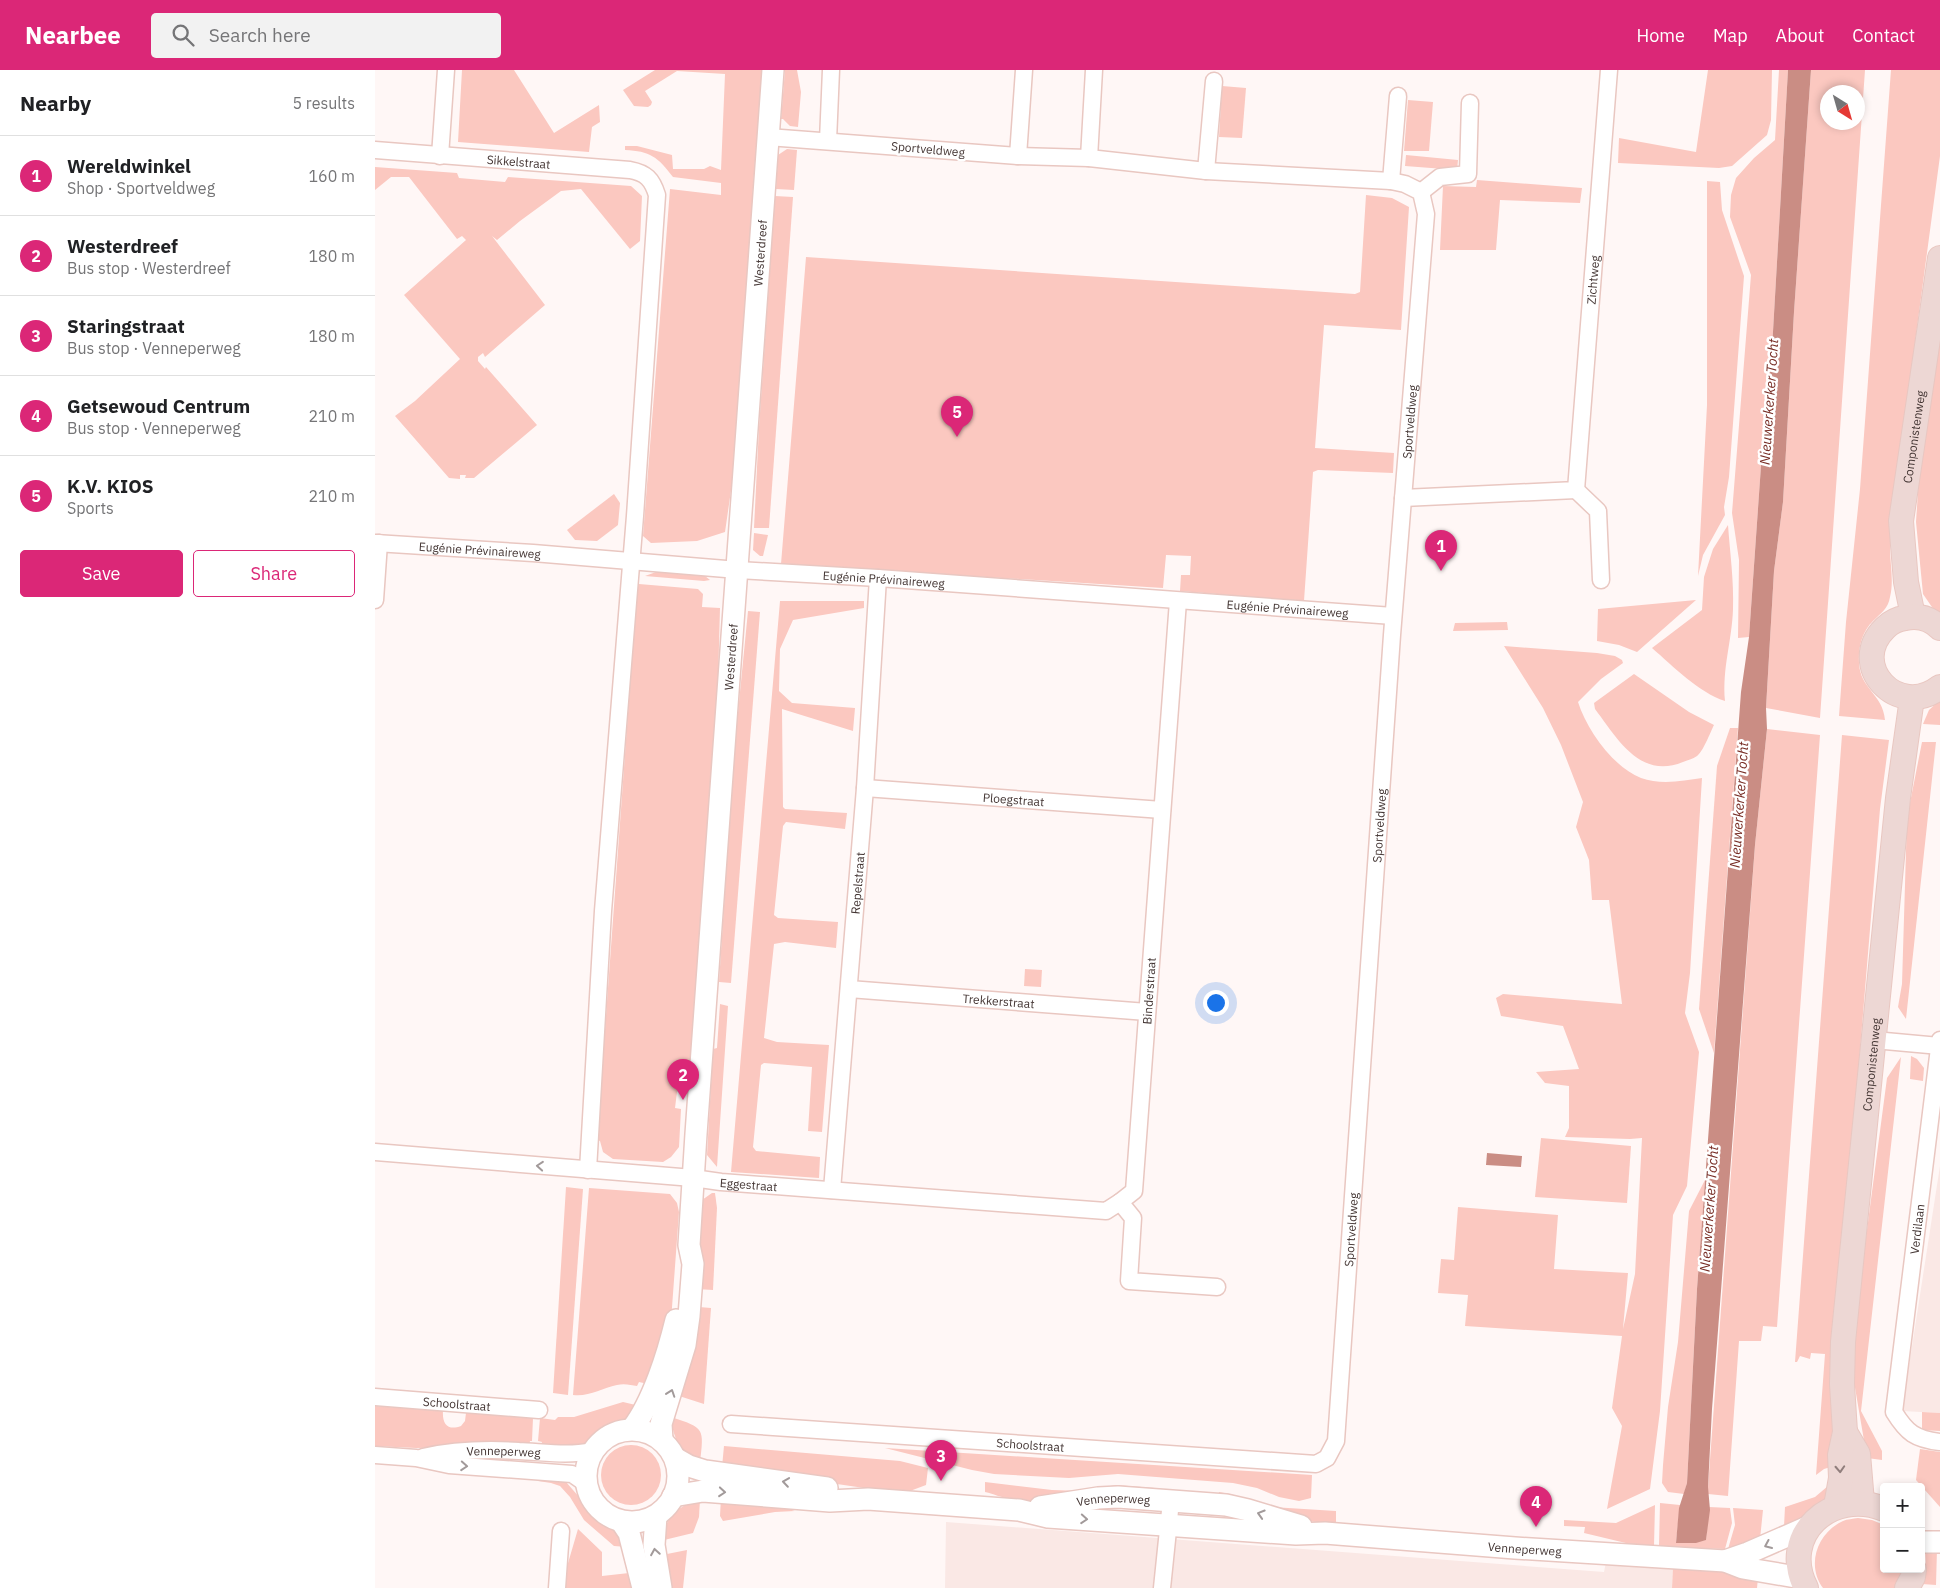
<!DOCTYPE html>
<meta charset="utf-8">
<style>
:root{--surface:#fff;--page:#f2f2f2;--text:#202124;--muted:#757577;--line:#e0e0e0;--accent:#db2777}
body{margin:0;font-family:"IBM Plex Sans",sans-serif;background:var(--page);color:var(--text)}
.controls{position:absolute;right:15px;bottom:15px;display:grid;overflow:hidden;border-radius:5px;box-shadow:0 2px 8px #0003}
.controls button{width:45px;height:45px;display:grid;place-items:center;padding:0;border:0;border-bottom:1px solid var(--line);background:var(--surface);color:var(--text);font:25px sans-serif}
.compass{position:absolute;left:1445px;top:15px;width:45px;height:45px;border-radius:50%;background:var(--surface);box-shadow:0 2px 8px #0003;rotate:143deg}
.you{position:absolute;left:840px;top:932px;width:18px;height:18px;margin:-12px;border:4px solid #fff;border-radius:50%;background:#1a73e8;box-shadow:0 0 0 8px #1a73e833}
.badge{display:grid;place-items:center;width:32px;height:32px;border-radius:50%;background:var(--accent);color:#fff;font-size:16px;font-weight:700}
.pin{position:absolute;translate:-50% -41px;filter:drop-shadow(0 1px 2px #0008)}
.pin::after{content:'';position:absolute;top:26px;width:18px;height:15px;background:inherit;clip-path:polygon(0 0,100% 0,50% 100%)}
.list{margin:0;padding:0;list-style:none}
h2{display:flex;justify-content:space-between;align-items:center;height:65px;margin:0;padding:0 20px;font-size:21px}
h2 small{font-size:16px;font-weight:400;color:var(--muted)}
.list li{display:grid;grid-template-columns:32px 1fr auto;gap:15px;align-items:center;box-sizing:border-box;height:80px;padding:0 20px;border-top:1px solid var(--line)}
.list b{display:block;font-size:19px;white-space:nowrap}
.list p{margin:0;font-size:16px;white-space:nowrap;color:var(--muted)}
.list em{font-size:16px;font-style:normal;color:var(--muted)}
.actions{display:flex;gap:10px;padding:15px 20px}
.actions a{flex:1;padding:11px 0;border:1px solid var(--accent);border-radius:5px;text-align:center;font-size:18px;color:var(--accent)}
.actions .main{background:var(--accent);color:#fff}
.icon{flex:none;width:28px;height:28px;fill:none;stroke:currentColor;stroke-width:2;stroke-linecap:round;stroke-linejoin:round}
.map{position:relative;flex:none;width:1565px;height:1518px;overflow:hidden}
header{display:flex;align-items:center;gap:30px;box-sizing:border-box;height:70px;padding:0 25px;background:var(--accent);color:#fff}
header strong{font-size:24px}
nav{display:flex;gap:28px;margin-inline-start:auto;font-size:18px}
.search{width:350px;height:45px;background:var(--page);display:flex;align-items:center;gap:12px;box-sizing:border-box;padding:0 18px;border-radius:5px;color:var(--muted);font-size:19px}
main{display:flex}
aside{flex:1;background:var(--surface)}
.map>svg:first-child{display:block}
.built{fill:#fae8e5}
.green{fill:#fbc8c0;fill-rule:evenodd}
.water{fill:#ca8d84}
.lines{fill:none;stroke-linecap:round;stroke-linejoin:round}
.minor-casing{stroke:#e9c7c1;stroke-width:19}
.tertiary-casing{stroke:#e9c7c1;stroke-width:24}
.secondary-casing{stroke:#e9c7c1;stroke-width:26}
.minor{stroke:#fff;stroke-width:16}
.tertiary{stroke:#fff;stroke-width:21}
.secondary{stroke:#edd7d4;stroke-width:24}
.oneway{stroke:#a29a9a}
.oneway2{stroke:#907e7c}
.labels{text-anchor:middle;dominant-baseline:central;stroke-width:5;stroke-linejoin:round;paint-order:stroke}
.street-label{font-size:12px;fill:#443634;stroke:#fff}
.water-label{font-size:14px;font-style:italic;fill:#782e26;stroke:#fff}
</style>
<header>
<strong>Nearbee</strong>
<div class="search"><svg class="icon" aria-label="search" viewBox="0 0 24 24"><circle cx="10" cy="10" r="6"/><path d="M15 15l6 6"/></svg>Search here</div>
<nav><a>Home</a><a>Map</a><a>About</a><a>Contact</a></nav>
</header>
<main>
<aside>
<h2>Nearby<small>5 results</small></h2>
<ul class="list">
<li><span class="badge">1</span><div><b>Wereldwinkel</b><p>Shop · Sportveldweg</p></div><em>160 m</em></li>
<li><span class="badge">2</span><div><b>Westerdreef</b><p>Bus stop · Westerdreef</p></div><em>180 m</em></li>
<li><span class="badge">3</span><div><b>Staringstraat</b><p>Bus stop · Venneperweg</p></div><em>180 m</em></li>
<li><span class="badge">4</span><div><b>Getsewoud Centrum</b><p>Bus stop · Venneperweg</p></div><em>210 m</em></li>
<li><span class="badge">5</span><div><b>K.V. KIOS</b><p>Sports</p></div><em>210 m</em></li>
</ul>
<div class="actions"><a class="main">Save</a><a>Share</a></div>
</aside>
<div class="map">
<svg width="1565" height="1518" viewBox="0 0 1565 1518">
<rect width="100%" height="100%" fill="#fff7f6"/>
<g class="built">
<polygon points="1565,1096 1565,1343 1527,1341"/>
<polygon points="571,1452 1229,1502 1231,1492 1298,1497 1297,1518 570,1518"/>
</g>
<g class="green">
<polygon points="87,0 139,0 179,63 224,35 225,52 217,57 214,82 83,72"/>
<path d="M280 0H387L378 117 365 358 350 462 322 471 276 473 268 466 295 119 346 125V113L298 107C283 87 275 81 250 80V76H262L297 85 298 99H329L335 96 346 100 350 4 302 1 270 21 277 32 276 35 273 37 259 36 248 20Z"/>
<polygon points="410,0 422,0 426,22 423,57 415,56 408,49 406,49"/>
<polygon points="1333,0 1397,0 1396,50 1392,65 1357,96 1344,98 1243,93 1244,68 1321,82"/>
<polygon points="1404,0 1413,0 1397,279 1389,353 1374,567 1363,568 1364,490 1357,443 1376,205 1355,147 1356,125 1361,108 1379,88 1400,70"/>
<path d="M1436 0H1490L1445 648 1391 638 1399 501 1408 432 1419 242ZM1452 22H1482V52H1452Z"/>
<path d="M1516 0H1565V86L1518 436C1517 450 1515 464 1515 478 1515 494 1519 511 1515 527 1513 539 1506 543 1498 551 1487 562 1483 577 1484 593 1485 619 1508 624 1510 650L1464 646 1471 552 1485 419Z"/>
<polygon points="847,16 871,18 867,68 844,67"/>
<polygon points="1033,30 1058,32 1054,81 1029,81"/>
<polygon points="412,79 422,80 419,120 401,119 403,85"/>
<polygon points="1031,85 1083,90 1082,100 1030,96"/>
<polygon points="0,97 82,103 84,108 130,112 133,107 256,116 267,126 265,171 255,179 206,119 186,121 145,151 122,170 117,166 170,235 110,287 108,283 103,287 103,291 110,299 111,297 162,355 99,408 90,408 91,405 85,405 85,409 74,408 20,346 40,331 85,289 29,225 91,170 87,166 82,169 34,107 16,107 0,120"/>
<polygon points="1102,110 1207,118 1205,133 1125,130 1121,180 1065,180 1068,116 1101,117"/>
<polygon points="1332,111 1345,112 1347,140 1369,206 1354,407 1349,437 1350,445 1328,485 1323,506 1332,335"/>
<polygon points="991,125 1017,128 1034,137 1026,260 949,255 940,378 1019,383 1018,403 943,400 938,402 929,531 805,521 806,505 815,505 816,486 791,485 788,518 406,494 431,187 980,224 985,222"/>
<polygon points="400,126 418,127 394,458 379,458 384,357"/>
<polygon points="1565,238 1565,544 1559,540 1548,524 1541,452 1547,361"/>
<polygon points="239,424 245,433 243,455 222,471 200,470 192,460"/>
<path d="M1353 455C1355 483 1359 511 1358 539 1357 571 1347 598 1350 631 1323 622 1299 597 1277 578L1327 540 1329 507 1338 479Z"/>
<polygon points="379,463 393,465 388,486 385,486 378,480"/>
<polygon points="281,502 324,504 330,506 335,510 329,511 270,506"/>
<polygon points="264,514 323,519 328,524 327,537 345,538 343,612 315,1000 305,1000 303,1021 302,1022 300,1038 306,1039 304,1077 296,1087 288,1092 238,1089 228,1082 225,1071 222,1070 262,519"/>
<polygon points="1321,530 1262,582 1244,575 1222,571 1223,539"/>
<polygon points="405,531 489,531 489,538 418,550 405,579 404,621 417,633 480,638 478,661 407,639 408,737 410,739 472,743 470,759 411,752 408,756 399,845 403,848 463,852 461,878 410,872 399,874 389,968 402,972 454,975 447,1062 433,1061 437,997 389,993 386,995 378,1077 381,1081 445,1087 444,1108 356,1102"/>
<polygon points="373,541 385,542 356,913 344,912 359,683"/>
<polygon points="1132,552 1133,560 1078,561 1080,553"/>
<path d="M1129 576 1222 583 1240 586 1247 590 1248 593 1226 609 1203 632C1212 660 1237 696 1266 708 1285 715 1308 711 1327 708L1315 903 1310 943 1324 982 1312 1116 1298 1145 1285 1341 1275 1419 1232 1439 1247 1356 1237 1338 1247 1266 1090 1256 1093 1225 1063 1223 1066 1189 1079 1190 1083 1137 1183 1145 1179 1199 1253 1203 1248 1259 1260 1204 1267 1068 1255 1069 1190 1067 1194 1058V1016L1170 1013 1161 1002 1204 999 1188 956 1126 946 1121 928 1128 924 1247 934 1234 830H1217L1214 790 1201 757 1208 732 1186 675 1168 638Z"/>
<path d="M1259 604 1314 642 1339 655C1335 663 1328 682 1322 686 1318 689 1312 690 1308 692 1265 710 1242 668 1220 639L1219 633Z"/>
<polygon points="1565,630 1565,655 1548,654 1554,640"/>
<polygon points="1355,658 1363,658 1339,983 1324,939 1342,696"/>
<polygon points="1392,659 1445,665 1402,1257 1388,1256 1386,1271 1364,1271 1353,1426 1333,1424 1333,1417 1380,775"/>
<polygon points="1467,665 1514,670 1505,739 1480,1040 1455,1292 1459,1396 1449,1399 1441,1405 1450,1284 1436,1283 1435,1289 1425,1286 1422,1292 1420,1292"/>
<polygon points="1547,672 1561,672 1531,949 1523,937 1527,914 1532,748"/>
<polygon points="650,899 667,900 666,917 649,916"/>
<polygon points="345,934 353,936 342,1097 332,1085 338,979 342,978"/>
<polygon points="1536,986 1542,989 1549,998 1548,1011 1535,1009"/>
<polygon points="1526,987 1486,1341 1507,1381 1507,1390 1492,1388 1477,1300 1478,1266 1512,1008"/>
<polygon points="1166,1068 1256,1076 1252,1133 1160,1127"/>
<polygon points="1330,1110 1322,1219 1312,1413 1309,1424 1293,1422 1287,1413 1288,1395 1293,1337 1303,1272 1314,1141"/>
<polygon points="191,1117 208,1119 193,1325 178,1323"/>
<path d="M214 1118 295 1124 302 1133 304 1142 296 1251 273 1314 264 1312 262 1316C256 1315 249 1313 242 1315 227 1318 214 1327 198 1325Z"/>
<polygon points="337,1123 340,1123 342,1138 338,1220 321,1219 327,1130"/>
<polygon points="324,1237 336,1238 329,1334 301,1325"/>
<polygon points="248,1332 265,1336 252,1350 230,1357 208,1375 166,1376 167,1372 163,1371 165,1348 180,1350 183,1347 199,1347"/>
<path d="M0 1336 68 1341C67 1354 73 1361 86 1356L90 1351 91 1343 158 1348 157 1371H155L154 1376 41 1378 0 1376Z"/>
<polygon points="1547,1342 1565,1343 1565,1361 1547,1360"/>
<path d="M296 1347C330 1358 329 1358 325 1393 305 1379 299 1373 296 1347Z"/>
<circle cx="256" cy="1405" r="30"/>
<polygon points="349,1376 525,1391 553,1398 551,1415 535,1421 496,1419 347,1397"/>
<polygon points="510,1378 937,1405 936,1428 924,1431 904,1427 882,1418 858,1413 743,1404 694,1408 619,1404 597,1400"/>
<polygon points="1545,1379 1565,1382 1565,1437 1541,1410"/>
<polygon points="163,1406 183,1409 191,1412 219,1444 238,1457 252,1477 239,1476 217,1457 209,1450 195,1427 185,1416 176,1413 163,1411"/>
<path d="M610 1412 677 1420 707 1421 741 1415 780 1418 782 1420C735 1425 684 1436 636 1429 627 1428 619 1424 610 1422Z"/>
<polygon points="1453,1416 1455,1427 1440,1441 1409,1456 1410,1437 1440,1427"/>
<polygon points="844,1422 855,1424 897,1437 961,1441 961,1454 931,1451 843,1430"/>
<polygon points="346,1427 387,1431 420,1441 400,1442 348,1451 345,1446"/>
<path d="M325 1429 324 1447 318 1463 285 1471C293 1446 299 1438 325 1429Z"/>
<polygon points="1285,1433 1305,1435 1301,1472 1331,1470 1334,1437 1355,1438 1357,1453 1350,1479 1284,1477"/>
<polygon points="1280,1435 1279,1476 1255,1474 1209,1463 1210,1457 1189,1456 1189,1450 1241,1453"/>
<polygon points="1358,1438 1388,1440 1385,1469 1353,1479 1360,1455"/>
<path d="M1483 1448 1497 1450 1509 1455V1499H1528L1521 1518H1448C1431 1495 1442 1463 1468 1451 1472 1449 1478 1449 1483 1448Z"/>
<polygon points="203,1459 227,1482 227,1506 281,1500 280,1518 191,1518 191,1500"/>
<polygon points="1550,1479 1562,1479 1561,1515 1547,1514 1551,1500"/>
<polygon points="312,1480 308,1518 291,1518 286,1489 293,1488 292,1484"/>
<polygon points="1298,1497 1328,1498 1383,1508 1382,1518 1297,1518"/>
</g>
<g class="water">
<polygon points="1413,0 1436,0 1419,242 1408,432 1399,501 1391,638 1392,659 1380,775 1337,1339 1333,1417 1335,1440 1331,1470 1321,1473 1301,1473 1304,1438 1312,1413 1322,1219 1366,622 1374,567 1389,353 1397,279"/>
<polygon points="1112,1083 1147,1086 1146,1097 1111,1095"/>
</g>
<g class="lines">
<g class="minor-casing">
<g id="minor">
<polyline points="453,71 456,0"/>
<path id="s1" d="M0 80 255 100C271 103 277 109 282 125L260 446 228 841 213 1100"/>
<polyline points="65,86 71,0"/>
<polyline points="643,86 649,0"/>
<polyline points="714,88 719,0"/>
<polyline points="831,101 839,11"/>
<polyline points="1016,111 1023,26"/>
<polyline points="1046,122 1065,107 1093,104 1095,33"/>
<polyline points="1201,420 1223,441 1226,510"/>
<path id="s2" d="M1028 428 1201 420 1234 0"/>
<path id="s3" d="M0 473 158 483 363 500 503 508 1018 546"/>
<polyline points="0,530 4,473"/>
<polyline points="803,531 759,1121 745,1132 758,1148 754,1211 842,1217"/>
<path id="s4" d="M490 718 787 740"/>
<path id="s5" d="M474 919 772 942"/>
<polyline points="1499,970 1565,976"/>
<path d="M1565 970 1519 1342C1532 1363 1540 1369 1565 1372"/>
<path id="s6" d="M0 1082 318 1108 346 1112 731 1141 745 1132"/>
<path id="s7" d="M457 1120 490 718 503 508"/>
<path id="s8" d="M0 1327 164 1340"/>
<path id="s9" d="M356 1354 941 1394 952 1388 961 1371 1017 565 1051 144 1046 122 1030 114 1016 111 831 101 714 88 643 86 393 67"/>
<polyline points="0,1385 41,1388 74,1395 197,1404 210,1413"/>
<path id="s10" d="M48 1387C79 1380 112 1379 144 1381 169 1382 193 1386 217 1381"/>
<polyline points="182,1518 186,1461"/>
<polyline points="787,1518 796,1431"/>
</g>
</g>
<g class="tertiary-casing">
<g id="tertiary">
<path d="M257 1359C278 1332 293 1283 301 1250"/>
<circle cx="257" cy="1406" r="46"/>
<path id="s11" d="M287 1370 286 1354 310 1275 314 1246 318 1194 314 1175 321 1064 398 0"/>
<polyline points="300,1388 314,1396 330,1401 452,1418"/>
<path id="s12" d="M298 1426 328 1421 455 1431 493 1429 644 1440 673 1447 921 1464 950 1463 1140 1478 1350 1491 1368 1498 1427 1508"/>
<path id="s13" d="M665 1437 723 1428 743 1427 851 1435 873 1440 926 1456"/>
<polyline points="281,1446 279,1475 286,1518"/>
<polyline points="246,1451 254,1463 268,1518"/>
<polyline points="1546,1472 1565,1472"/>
<polyline points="1350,1491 1373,1483 1435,1456"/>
</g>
</g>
<g class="secondary-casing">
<g id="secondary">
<path id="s14" d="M1538 546 1531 512 1526 451 1565 188"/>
<path d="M1565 558C1555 548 1543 545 1530 548 1522 549 1515 553 1510 558 1472 595 1523 650 1565 617"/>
<polyline points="1470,1362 1483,1384 1487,1432"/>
<path id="s15" d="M1461 1436 1466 1408 1465 1385 1470 1362 1467 1314 1468 1272 1523 728 1537 628"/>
<path d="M1431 1518C1404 1465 1456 1418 1509 1439"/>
<polyline points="1532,1518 1538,1507 1539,1499"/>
</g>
</g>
<use href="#minor" class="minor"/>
<use href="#tertiary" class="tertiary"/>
<use href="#secondary" class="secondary"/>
</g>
<defs><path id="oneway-chevron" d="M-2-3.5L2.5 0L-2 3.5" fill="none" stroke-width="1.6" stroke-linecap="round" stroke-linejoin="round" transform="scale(1.25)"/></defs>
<g class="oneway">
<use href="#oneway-chevron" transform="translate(165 1096) rotate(-175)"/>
<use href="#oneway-chevron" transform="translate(296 1323) rotate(-71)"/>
<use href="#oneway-chevron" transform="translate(89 1396) rotate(4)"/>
<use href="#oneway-chevron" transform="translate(411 1412) rotate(-172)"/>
<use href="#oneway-chevron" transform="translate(347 1422) rotate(5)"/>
<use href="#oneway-chevron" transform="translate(886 1444) rotate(-163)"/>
<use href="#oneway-chevron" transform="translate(709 1449) rotate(4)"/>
<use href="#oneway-chevron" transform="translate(1393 1475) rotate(156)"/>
<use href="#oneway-chevron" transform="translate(280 1482) rotate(-99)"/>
</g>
<use class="oneway2" href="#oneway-chevron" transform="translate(1465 1399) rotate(87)"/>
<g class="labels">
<g class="street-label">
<text transform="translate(553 79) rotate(5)">Sportveldweg</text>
<text stroke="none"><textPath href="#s1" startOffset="144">Sikkelstraat</textPath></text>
<text stroke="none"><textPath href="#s11" startOffset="1194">Westerdreef</textPath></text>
<text stroke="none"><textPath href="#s2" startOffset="384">Zichtweg</textPath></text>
<text stroke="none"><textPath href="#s9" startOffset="1640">Sportveldweg</textPath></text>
<text stroke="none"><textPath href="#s14" startOffset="181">Componistenweg</textPath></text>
<text stroke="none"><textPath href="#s3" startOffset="105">Eugénie Prévinaireweg</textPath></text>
<text stroke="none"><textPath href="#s3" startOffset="510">Eugénie Prévinaireweg</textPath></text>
<text stroke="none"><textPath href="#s3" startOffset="915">Eugénie Prévinaireweg</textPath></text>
<text stroke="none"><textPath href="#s11" startOffset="789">Westerdreef</textPath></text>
<text stroke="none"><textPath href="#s4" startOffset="149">Ploegstraat</textPath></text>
<text stroke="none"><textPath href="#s9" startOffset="1235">Sportveldweg</textPath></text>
<text stroke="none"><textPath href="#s7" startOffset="308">Repelstraat</textPath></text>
<text transform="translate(774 921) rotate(-86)">Binderstraat</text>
<text stroke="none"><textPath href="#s5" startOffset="150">Trekkerstraat</textPath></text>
<text stroke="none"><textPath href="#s15" startOffset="444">Componistenweg</textPath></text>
<text stroke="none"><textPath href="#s6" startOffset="375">Eggestraat</textPath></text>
<text transform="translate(1542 1159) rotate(-83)">Verdilaan</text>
<text stroke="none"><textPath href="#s9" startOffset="830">Sportveldweg</textPath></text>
<text stroke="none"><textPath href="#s8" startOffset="82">Schoolstraat</textPath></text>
<text stroke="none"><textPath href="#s9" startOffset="300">Schoolstraat</textPath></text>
<text stroke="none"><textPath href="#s10" startOffset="81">Venneperweg</textPath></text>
<text stroke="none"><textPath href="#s13" startOffset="74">Venneperweg</textPath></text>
<text stroke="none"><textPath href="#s12" startOffset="855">Venneperweg</textPath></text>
</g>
<g class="water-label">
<text transform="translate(1394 332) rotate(-86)">Nieuwerkerker Tocht</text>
<text transform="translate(1364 735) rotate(-86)">Nieuwerkerker Tocht</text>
<text transform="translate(1334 1139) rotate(-86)">Nieuwerkerker Tocht</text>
</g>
</g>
</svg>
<div class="controls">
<button>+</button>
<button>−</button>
</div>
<svg class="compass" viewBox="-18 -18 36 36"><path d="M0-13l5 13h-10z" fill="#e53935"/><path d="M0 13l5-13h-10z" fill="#757577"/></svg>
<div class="you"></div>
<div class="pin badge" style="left:1066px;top:501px">1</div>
<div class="pin badge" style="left:308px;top:1030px">2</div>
<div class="pin badge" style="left:566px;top:1411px">3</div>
<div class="pin badge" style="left:1161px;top:1457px">4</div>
<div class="pin badge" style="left:582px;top:367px">5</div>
</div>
</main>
